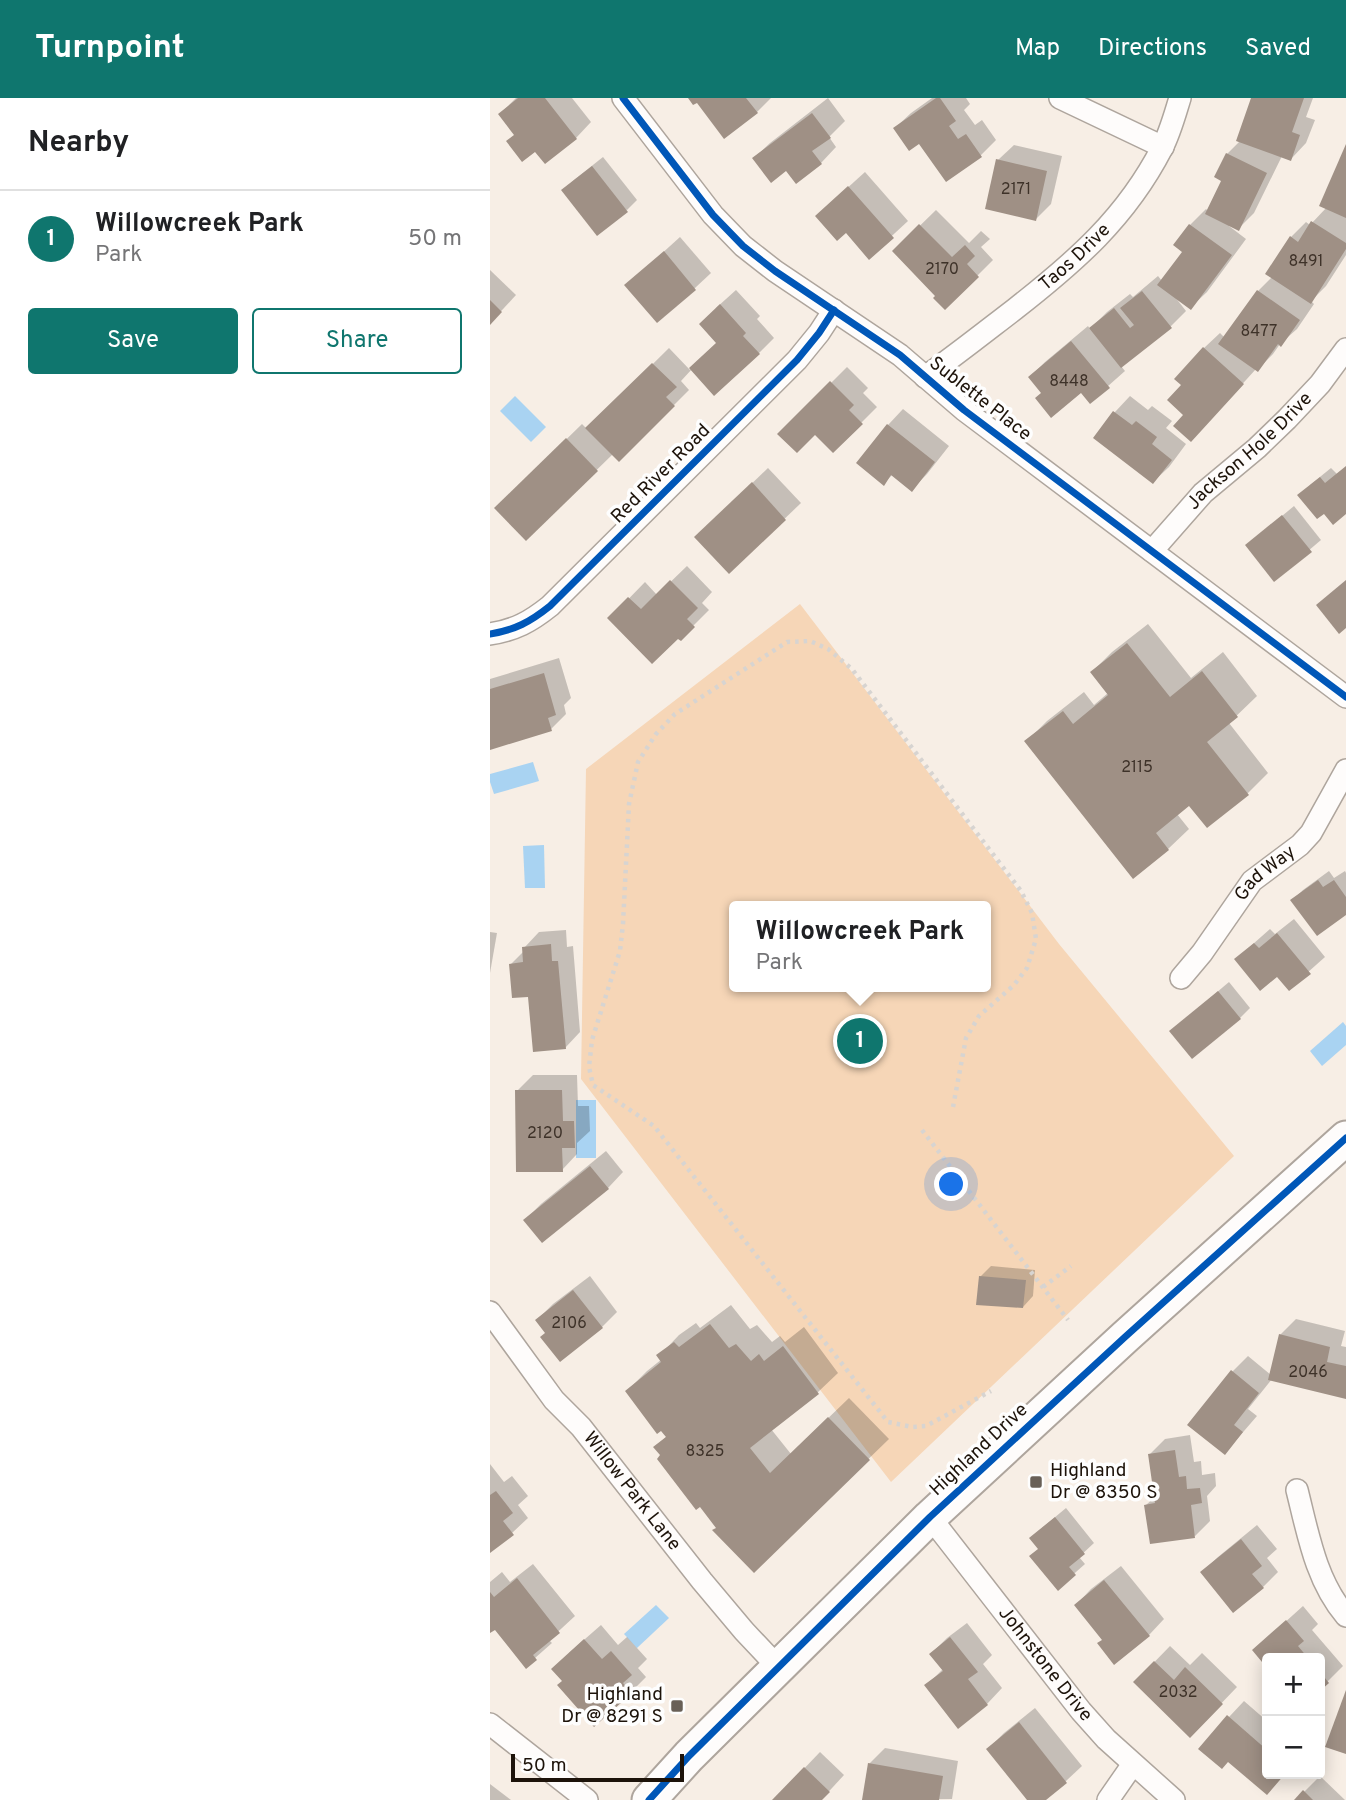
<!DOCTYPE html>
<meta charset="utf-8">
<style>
:root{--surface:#fff;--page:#f2f2f2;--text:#202124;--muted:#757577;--line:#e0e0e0;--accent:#0f766e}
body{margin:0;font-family:Overpass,sans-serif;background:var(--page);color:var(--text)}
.controls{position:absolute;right:21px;bottom:21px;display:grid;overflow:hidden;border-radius:7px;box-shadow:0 4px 18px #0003}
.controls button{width:63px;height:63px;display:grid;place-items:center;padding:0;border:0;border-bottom:2px solid var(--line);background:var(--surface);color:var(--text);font:35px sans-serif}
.scale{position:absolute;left:21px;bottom:18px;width:173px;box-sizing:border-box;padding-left:7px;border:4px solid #1d130a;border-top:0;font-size:19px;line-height:24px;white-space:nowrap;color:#1d130a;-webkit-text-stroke:5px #fefefe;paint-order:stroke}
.you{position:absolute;left:462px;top:1087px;width:24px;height:24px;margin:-18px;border:5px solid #fff;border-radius:50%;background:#1a73e8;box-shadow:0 0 0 10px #1a73e833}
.badge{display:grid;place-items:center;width:46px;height:46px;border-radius:50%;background:var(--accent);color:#fff;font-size:23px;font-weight:700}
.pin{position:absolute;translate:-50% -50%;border:4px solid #fff;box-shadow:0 2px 7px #0006}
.popup{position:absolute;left:239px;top:803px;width:262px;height:91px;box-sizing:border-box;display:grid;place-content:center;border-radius:7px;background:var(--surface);filter:drop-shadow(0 2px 5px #0005);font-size:23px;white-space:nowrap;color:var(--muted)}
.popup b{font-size:26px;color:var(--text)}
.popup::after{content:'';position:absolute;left:50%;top:100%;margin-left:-14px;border:14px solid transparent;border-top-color:var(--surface)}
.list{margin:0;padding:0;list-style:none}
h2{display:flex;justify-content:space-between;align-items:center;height:91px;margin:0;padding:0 28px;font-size:30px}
h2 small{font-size:23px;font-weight:400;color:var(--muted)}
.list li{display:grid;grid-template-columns:46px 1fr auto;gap:21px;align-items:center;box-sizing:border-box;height:98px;padding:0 28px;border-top:2px solid var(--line)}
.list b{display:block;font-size:26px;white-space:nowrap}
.list p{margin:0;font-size:23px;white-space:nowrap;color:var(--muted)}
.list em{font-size:23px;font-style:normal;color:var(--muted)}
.actions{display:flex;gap:14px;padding:21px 28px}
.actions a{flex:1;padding:16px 0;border:2px solid var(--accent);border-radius:7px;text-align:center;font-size:24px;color:var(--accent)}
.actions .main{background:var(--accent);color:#fff}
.map{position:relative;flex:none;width:856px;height:1702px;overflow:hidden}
header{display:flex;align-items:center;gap:42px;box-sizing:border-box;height:98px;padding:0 35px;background:var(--accent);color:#fff}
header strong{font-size:33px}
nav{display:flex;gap:38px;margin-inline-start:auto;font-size:24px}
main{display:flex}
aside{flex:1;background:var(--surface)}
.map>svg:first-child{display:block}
.green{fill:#f6d6b7;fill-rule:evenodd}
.water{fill:#a9d3f2}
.shadow{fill:#0003}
.building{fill:#9f9085}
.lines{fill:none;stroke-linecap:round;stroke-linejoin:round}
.minor-casing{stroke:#aea59d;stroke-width:24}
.primary-casing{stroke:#aea59d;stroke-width:37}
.path{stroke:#d7d4d1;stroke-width:4.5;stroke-dasharray:3.5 5;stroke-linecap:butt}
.minor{stroke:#fefcfb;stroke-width:21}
.primary{stroke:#fefcfb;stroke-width:33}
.cycleway-casing{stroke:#fefefe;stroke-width:11}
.cycleway{stroke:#0057b8;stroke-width:7}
.poi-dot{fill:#696057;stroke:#fefefe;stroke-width:2.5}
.labels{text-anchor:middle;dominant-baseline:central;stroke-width:7;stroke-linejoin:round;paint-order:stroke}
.number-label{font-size:16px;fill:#3e3229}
.street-label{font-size:19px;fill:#1d130a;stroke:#fefefe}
.poi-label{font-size:19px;fill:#1d130a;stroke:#fefefe;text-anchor:start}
</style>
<header>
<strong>Turnpoint</strong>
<nav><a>Map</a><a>Directions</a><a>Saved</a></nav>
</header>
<main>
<aside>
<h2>Nearby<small></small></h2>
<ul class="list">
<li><span class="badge">1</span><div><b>Willowcreek Park</b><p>Park</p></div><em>50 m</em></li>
</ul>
<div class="actions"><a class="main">Save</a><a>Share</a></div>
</aside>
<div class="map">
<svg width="856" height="1702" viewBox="0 0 856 1702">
<rect width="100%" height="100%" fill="#f7eee5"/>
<path class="green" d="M310 506 569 846 744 1058 401 1384 91 981 96 671ZM244 808H496V889H244Z"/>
<g class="water">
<polygon points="25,298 56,329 41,344 10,313"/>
<polygon points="43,664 49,683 4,696 0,684 0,676"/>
<polygon points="54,747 55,790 35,790 33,748"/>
<polygon points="853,924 856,928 856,947 832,968 820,953"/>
<rect x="86" y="1002" width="20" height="58"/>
<polygon points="166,1507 179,1520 147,1550 134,1536"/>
</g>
<g class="shadow">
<polygon points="26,0 82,0 101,24 86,40 46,52 26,36 10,16"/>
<polygon points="201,0 281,0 267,14"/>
<polygon points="338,0 355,23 339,39 346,49 331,65 296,71 264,60 280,45"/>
<polygon points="442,0 476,0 480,6 474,12 485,27 492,22 506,42 491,57 456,82 430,44 405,30 421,15"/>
<polygon points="763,0 823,0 816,19 825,22 816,45 801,61 792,58 764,115 748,131 740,127 739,128 756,141 717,194 701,209 685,199 696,213 681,228 631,268 635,273 600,304 592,293 553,295 540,279 555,264 598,228 600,231 617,214 640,196 643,199 668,178 672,183 694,154 686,147 700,127 716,111 718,113 734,82 737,56 751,42"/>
<polygon points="524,47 572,58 561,106 545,122 508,62"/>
<polygon points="113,59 147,102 137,112 73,92 84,82"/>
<polygon points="375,74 418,123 379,159 343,103"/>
<polygon points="837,109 856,119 856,157 836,188 821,203 824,206 807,231 790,246 783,256 767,272 766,271 716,326 696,317 694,287 714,250 730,235 735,240 768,193 782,179 801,139 816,124 820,127"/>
<polygon points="446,112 479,145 491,133 500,141 491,149 503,162 455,210 448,198 404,153"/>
<polygon points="190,139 221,175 205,190 167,222 137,187"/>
<polygon points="0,172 26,197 1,224 0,222"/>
<polygon points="246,192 270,218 267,221 284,240 269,255 202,271 191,283 199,292 129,362 123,356 36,441 6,410 92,326 97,331 179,250 200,272 228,244 226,210"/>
<polygon points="357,269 378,290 373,295 387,309 343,353 325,335 290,336"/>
<polygon points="640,298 658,312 662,308 682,323 676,330 696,346 679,369 663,384 605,339 625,314"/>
<polygon points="413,311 459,348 437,376 422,391 403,376 394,385 398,327"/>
<polygon points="278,370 311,405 239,474 222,424"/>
<polygon points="841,370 847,376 856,414 820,387"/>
<polygon points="804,408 831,442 785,481 757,447"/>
<polygon points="197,468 222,494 212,505 219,512 190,541 188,538 120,520 155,484 167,497"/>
<polygon points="658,526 701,580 733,554 767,598 739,625 778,675 758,695 717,728 699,706 687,716 699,731 678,751 644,778 537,643 557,623 594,594 604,607 618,595 602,574 622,554"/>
<polygon points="69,560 81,600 74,607 76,616 61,631 0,650 0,581"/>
<polygon points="839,773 844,780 855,773 856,775 856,815 803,802 813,792"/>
<polygon points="804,821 835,859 799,891 787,877 746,861 780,831 785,836"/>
<polygon points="76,832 77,849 83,848 90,934 75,950 21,866 34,853 34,850 49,834"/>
<polygon points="0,834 7,835 0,875"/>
<polygon points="739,884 760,910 750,920 681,933"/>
<polygon points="43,977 87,977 88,1008 99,1008 100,1033 87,1045 87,1056 72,1072 27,993"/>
<polygon points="116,1053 133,1074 118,1090 35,1122 51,1106"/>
<polygon points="501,1168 545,1172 543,1198 533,1209 490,1179"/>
<polygon points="100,1178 127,1214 112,1229 57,1235 47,1222 63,1206"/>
<polygon points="241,1207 260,1231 267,1227 282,1244 290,1238 295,1244 314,1229 348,1275 327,1295 281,1331 301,1356 359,1300 399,1341 264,1472 227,1429 165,1349 177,1338 137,1293 157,1273 172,1261 169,1258 189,1237 206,1225 210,1230"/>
<polygon points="806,1221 855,1233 851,1248 856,1249 856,1299 782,1281 758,1311 767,1318 735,1355 742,1274 758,1258 781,1277 790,1237"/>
<polygon points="700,1337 704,1364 711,1363 712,1377 725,1375 726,1388 717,1398 720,1423 705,1438 656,1407 666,1398 660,1356 675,1341"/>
<polygon points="0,1366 14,1384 22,1378 38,1398 28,1407 38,1420 22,1435 0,1453"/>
<polygon points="576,1410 604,1445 589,1459 595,1466 568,1490 550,1450 552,1430"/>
<polygon points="767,1427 787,1451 777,1460 788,1474 773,1489 712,1474 728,1459"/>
<polygon points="43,1466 85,1518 59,1542 62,1545 36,1568 5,1529 0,1533 0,1484 12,1474 20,1484"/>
<polygon points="631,1468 674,1521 659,1537 586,1507 601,1491"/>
<polygon points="813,1508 828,1526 822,1532 853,1568 830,1591 830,1560 777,1560 777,1567 764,1552"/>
<polygon points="477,1525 502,1557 493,1566 512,1590 497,1606 436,1588 453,1571 441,1556 457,1540"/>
<polygon points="111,1527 128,1547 137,1539 157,1561 148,1570 156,1579 141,1594 74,1583 79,1555"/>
<polygon points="680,1548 700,1567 712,1555 747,1589 700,1638 645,1584"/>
<polygon points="754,1603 777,1623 777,1676 795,1676 777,1695 739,1662 739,1619"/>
<polygon points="545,1610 592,1668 576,1683 553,1702 539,1702 498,1651 514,1635"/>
<polygon points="395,1650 468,1663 462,1701 373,1702 379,1666"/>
<polygon points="330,1654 354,1677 331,1702 284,1702"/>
<polygon points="830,1678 855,1702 806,1702"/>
<polygon points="0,1686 21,1702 0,1702"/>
</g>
<g class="building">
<polygon points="28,0 55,0 87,41 55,66 45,54 32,64 16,43 24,37 8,16"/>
<polygon points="198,0 256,0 268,15 234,41 207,5 203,7"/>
<polygon points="446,0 450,0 466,23 459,28 468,41 476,36 492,59 456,84 429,46 419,53 403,30"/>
<polygon points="761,0 814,0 802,34 810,37 801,63 746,43"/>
<polygon points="322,15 341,40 322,53 332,66 306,86 296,73 281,85 262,60"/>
<polygon points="856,46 856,120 829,108"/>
<polygon points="736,55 777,75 749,133 715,116 731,83 724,79"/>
<polygon points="506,61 557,73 546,123 495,111"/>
<polygon points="102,68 138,114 107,138 71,92"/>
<polygon points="358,88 404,140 379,162 356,135 347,143 325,118"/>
<polygon points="821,123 856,145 856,151 821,206 775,176 800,138 808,144"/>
<polygon points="429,126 462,159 475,147 485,158 477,166 489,179 455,212 443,200 445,198 402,153"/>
<polygon points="699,126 742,157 701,212 667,187 692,154 683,147"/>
<polygon points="174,153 206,192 167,225 134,187"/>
<polygon points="767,192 810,222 791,249 788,246 768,274 728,246"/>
<polygon points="652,193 682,230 631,270 599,230 624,210 640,230 644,227 630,210"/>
<polygon points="0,202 12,214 0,227"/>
<polygon points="230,206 256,235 253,238 270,256 224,298 199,270 226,245 209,226"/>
<polygon points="581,243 620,290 600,306 591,295 561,320 545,300 551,295 538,279"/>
<polygon points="713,249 754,286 701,344 683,328 693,317 677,302 691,287 684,281"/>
<polygon points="162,265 187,289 176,299 185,308 129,364 95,330"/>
<polygon points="340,283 364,307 359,312 373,326 343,355 325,337 307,355 287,336"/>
<polygon points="623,313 642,327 646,323 667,339 662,346 682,362 663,386 603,340"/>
<polygon points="397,326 445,364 422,394 401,377 394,388 366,365"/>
<polygon points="76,340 108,373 36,443 4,410"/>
<polygon points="856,368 856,416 843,427 834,416 827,421 807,397 830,379 835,385"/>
<polygon points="262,384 296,422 239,476 204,439"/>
<polygon points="792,417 822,454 784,484 755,447"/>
<polygon points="180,482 208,510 197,521 205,529 191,543 188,541 162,566 117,520 138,499 151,511"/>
<polygon points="856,482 856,530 849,536 826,507"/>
<polygon points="637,545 680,599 712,573 748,619 717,644 759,697 717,730 699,708 666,735 679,752 643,781 534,643 573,613 583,626 618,597 600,574"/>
<polygon points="54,575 66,617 58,620 62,633 0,652 0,591"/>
<polygon points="828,782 833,789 844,782 856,799 856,817 827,838 800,802"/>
<polygon points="787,835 821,876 799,893 787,879 770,893 744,861 764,845 769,850"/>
<polygon points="61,846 62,863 68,863 76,951 43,954 38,899 22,900 19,866 33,864 32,849"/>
<polygon points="728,893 751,921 702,961 679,933"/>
<polygon points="25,992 72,992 73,1023 84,1023 85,1050 72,1050 73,1074 26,1074"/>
<polygon points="100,1068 119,1091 52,1145 33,1122"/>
<polygon points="489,1178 536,1182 533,1210 486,1207"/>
<polygon points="83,1192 113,1230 70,1264 50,1239 55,1235 45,1222"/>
<polygon points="220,1226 239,1250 246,1246 261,1263 269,1256 274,1263 293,1248 329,1296 260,1350 280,1375 338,1319 380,1362 264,1475 222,1432 226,1430 210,1409 206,1412 167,1361 170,1357 163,1349 176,1339 171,1333 167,1336 135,1293 171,1264 166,1257 184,1244 189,1249"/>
<polygon points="789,1236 840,1249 837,1264 856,1268 856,1301 778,1282"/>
<polygon points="741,1272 769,1295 744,1327 753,1334 735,1357 697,1327"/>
<polygon points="685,1352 689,1379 696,1378 697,1391 710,1390 712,1405 701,1407 705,1440 660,1446 654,1407 665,1405 658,1356"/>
<polygon points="6,1393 23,1415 13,1423 24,1437 0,1455 0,1397"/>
<polygon points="565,1419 595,1456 579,1469 586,1477 568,1493 539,1458 548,1451 539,1440"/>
<polygon points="751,1441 772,1468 762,1476 774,1490 743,1515 710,1474"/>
<polygon points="27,1480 70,1535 43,1557 47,1562 36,1571 5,1532 0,1535 0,1494 4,1499"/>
<polygon points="614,1482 660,1538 624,1567 607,1545 612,1542 584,1507"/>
<polygon points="796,1522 814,1543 808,1548 818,1560 777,1560 777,1570 762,1552"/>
<polygon points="460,1539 488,1574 478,1581 498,1607 468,1631 434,1587 453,1573 439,1556"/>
<polygon points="94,1541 112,1561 121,1553 142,1577 133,1585 142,1595 104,1629 67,1587 72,1583 61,1571"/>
<polygon points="664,1563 684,1582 695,1569 733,1606 700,1640 643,1584"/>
<polygon points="830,1574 839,1585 830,1593"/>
<polygon points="856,1592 856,1656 835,1649"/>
<polygon points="737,1617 777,1652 777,1676 795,1676 777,1697 738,1664 732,1671 708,1651"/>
<polygon points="529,1624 577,1685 556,1702 537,1702 496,1651"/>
<polygon points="378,1665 453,1678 449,1702 372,1702"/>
<polygon points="314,1669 340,1694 332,1702 282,1702"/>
<polygon points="813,1692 823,1702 804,1702"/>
</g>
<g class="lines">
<g class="minor-casing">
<g id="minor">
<polyline points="133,0 223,117 253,148 285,173 410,257 474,312 856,599"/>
<polyline points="570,0 673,49"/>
<path id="s1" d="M435 279C466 257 495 234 525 211 585 164 636 120 672 50 680 35 685 16 690 0"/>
<path id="s2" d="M662 453 713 395 767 350 797 321 830 286 856 251"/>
<path d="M0 536C25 532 40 524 60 508L307 262 329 235 344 212"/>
<path id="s3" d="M691 880 712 855 762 783 810 747 821 735 856 672"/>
<path id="s4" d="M0 1214 64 1302 91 1329 212 1483 254 1533 288 1569"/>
<path d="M807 1392C818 1436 826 1483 856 1518"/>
<path id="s5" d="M440 1419 591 1613 616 1641 684 1702"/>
<polyline points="0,1626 97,1702"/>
<polyline points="618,1702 643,1666"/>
</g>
</g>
<g class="primary-casing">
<polyline id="primary" points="159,1702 199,1658 440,1419 635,1239 856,1040"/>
</g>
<g class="path">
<polyline points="463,1009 476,940 489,918 524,887 537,870 546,841 542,815 531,793 362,571 338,551 320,543 297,544 185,616 166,636 148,664 139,706 133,826 130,853 102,942 99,969 103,987 164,1028 398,1324 422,1329 436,1328 501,1293"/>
<polyline points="432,1032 578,1222"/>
<polyline points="553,1189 581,1168"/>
</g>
<use href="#minor" class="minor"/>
<use href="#primary" class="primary"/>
<g class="cycleway-casing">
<g id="cycleway">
<polyline points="133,0 223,117 253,148 285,173 410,257 474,312 856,599"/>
<path d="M0 536C25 532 40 524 60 508L307 262 329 235 344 212"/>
<polyline points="159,1702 199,1658 440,1419 635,1239 856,1040"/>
</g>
</g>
<use href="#cycleway" class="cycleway"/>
</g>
<g class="poi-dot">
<rect x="539" y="1377" width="14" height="14" rx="3.5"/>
<rect x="180" y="1601" width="14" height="14" rx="3.5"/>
</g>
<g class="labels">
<g class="number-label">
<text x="526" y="92">2171</text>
<text x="816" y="164">8491</text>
<text x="452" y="172">2170</text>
<text x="769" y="234">8477</text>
<text x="579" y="284">8448</text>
<text x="647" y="670">2115</text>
<text x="55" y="1036">2120</text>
<text x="79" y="1226">2106</text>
<text x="818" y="1275">2046</text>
<text x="215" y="1354">8325</text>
<text x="688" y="1595">2032</text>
</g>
<g class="street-label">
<text stroke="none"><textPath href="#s1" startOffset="192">Taos Drive</textPath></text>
<text transform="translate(490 301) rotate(38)">Sublette Place</text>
<text stroke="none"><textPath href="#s2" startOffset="140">Jackson Hole Drive</textPath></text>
<text transform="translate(171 376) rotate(-45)">Red River Road</text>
<text stroke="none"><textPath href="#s3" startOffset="135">Gad Way</textPath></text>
<text transform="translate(489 1352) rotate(-43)">Highland Drive</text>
<text stroke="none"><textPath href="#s4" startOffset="229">Willow Park Lane</textPath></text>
<text stroke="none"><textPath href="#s5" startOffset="187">Johnstone Drive</textPath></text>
</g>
<g class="poi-label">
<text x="560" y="1373">Highland<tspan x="560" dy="22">Dr @ 8350 S</tspan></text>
<text x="173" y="1597" text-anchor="end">Highland<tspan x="173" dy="22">Dr @ 8291 S</tspan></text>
</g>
</g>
</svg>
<div class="controls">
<button>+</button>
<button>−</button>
</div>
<div class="scale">50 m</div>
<div class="you"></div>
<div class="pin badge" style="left:370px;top:943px">1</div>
<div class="popup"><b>Willowcreek Park</b>Park</div>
</div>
</main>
